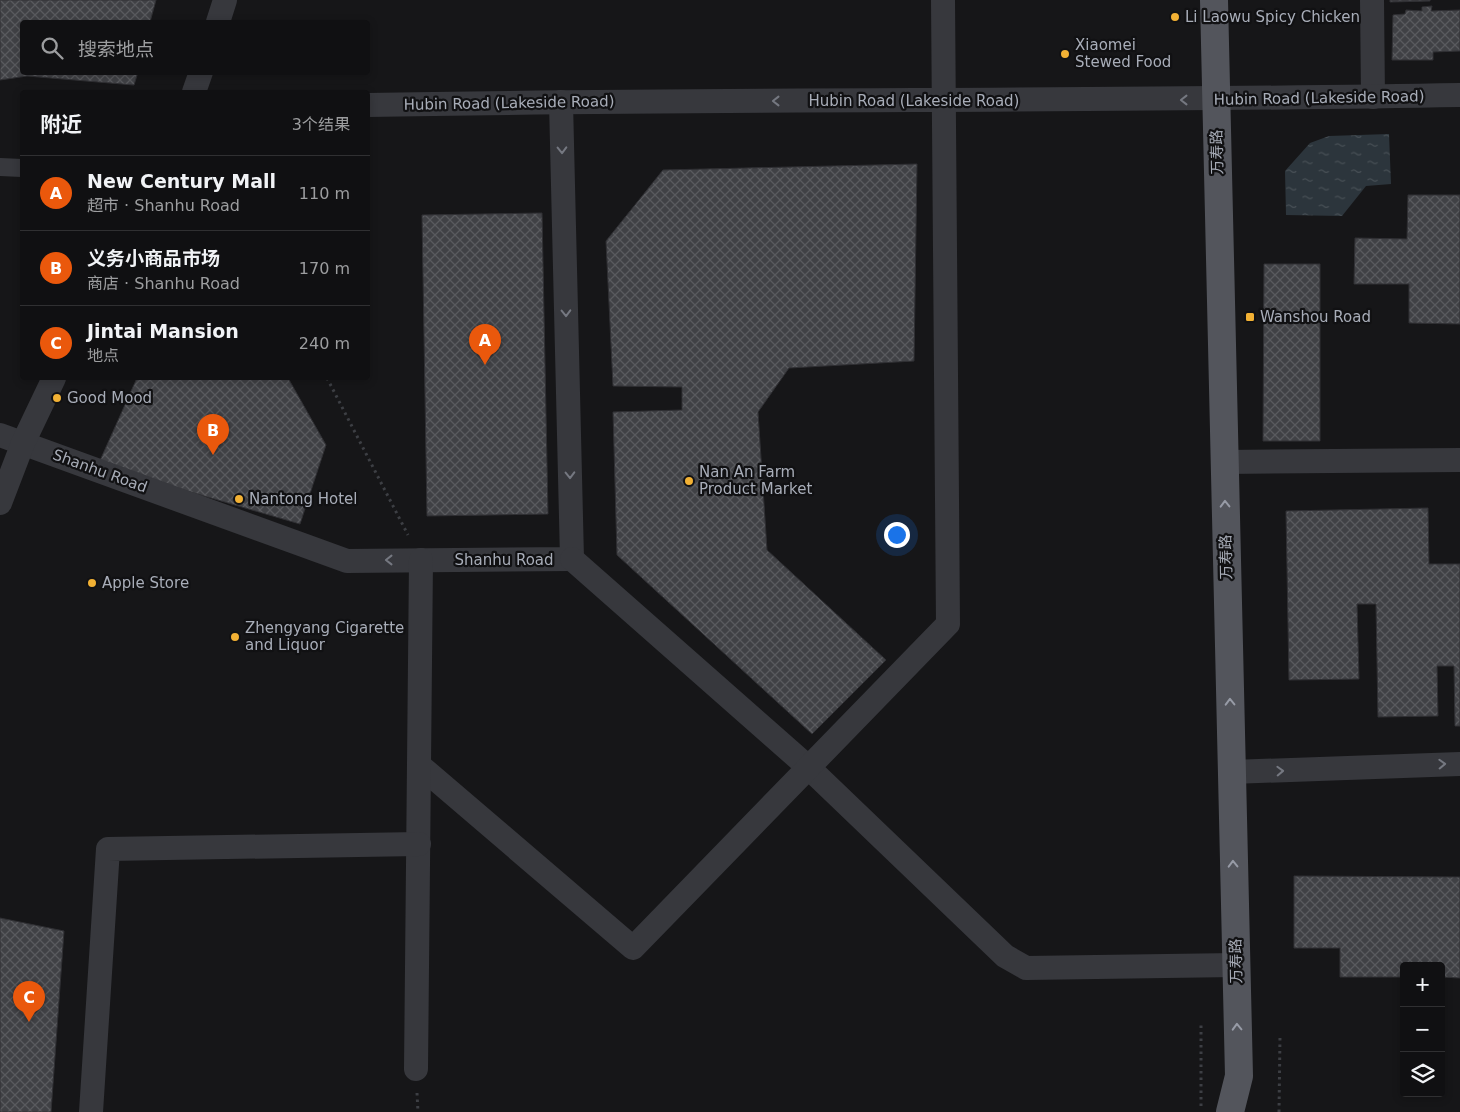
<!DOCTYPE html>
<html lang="zh">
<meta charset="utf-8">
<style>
:root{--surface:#101012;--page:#1e1e20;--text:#f1f3f6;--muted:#9c9d9f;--line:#303032;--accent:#ea580c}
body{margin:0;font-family:"DejaVu Sans","Noto Sans SC",sans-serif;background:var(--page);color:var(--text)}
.controls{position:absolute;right:15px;bottom:15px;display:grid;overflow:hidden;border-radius:5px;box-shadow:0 2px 8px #0003}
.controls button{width:45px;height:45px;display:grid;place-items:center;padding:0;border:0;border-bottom:1px solid var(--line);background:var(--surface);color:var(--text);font:25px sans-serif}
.you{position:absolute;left:896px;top:534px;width:18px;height:18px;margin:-12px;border:4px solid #fff;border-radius:50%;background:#1a73e8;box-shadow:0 0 0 8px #1a73e833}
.badge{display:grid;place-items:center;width:32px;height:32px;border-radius:50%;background:var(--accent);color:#fff;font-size:16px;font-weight:700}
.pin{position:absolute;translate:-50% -41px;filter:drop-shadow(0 1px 2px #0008)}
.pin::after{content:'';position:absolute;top:26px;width:18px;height:15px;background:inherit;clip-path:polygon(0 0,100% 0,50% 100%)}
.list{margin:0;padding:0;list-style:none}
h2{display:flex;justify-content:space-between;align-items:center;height:65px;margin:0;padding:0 20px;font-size:21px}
h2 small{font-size:16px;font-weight:400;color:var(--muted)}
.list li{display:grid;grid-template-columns:32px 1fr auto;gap:15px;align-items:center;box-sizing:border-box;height:75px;padding:0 20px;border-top:1px solid var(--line)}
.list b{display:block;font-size:19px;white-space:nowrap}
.list p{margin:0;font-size:16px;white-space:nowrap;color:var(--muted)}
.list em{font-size:16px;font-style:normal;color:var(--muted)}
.icon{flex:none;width:28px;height:28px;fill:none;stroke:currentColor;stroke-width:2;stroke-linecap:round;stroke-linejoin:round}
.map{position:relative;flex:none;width:1460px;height:1112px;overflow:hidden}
.search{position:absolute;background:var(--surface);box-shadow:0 2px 8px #0003;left:20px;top:20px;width:350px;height:55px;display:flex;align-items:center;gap:12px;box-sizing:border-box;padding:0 18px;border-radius:5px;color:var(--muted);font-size:19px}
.panel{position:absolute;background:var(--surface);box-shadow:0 2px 8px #0003;left:20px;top:90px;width:350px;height:290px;border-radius:5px}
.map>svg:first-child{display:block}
.water{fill:url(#water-ripples)}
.building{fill:url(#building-cross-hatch);stroke:#303034}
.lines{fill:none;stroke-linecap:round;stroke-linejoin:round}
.path{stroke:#3d3f44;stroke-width:3;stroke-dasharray:2.5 4;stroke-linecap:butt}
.pedestrian{stroke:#37383d;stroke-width:18}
.minor{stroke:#37383d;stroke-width:24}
.primary{stroke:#53555c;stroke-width:28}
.oneway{stroke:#757881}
.oneway2{stroke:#979ba6}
.poi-dot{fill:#f2b134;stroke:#111113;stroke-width:2}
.labels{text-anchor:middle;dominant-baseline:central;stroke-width:4.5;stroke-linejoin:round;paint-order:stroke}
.poi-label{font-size:15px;fill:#a8adb8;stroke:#111113;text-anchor:start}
.street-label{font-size:15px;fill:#a8adb8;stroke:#111113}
</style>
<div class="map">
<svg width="1460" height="1112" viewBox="0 0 1460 1112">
<defs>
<pattern id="water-ripples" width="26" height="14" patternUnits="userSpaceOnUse" patternTransform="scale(1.25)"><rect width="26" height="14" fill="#2c353c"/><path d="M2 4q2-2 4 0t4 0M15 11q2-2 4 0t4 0" fill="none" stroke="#485056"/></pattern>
<pattern id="building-cross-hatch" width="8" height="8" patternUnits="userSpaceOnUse" patternTransform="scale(1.25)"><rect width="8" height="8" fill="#404145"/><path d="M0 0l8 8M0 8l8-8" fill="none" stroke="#595a5e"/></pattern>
</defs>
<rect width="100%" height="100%" fill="#161618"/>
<polygon class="water" points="1389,134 1391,184 1366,186 1342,216 1286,215 1285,171 1310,143 1329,136"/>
<g class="building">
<polygon points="0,0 156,0 150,22 22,22 22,72 138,72 134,85 27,76 0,80"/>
<polygon points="1390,0 1430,0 1430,1 1390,2"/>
<polygon points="1432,6 1431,11 1460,10 1460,51 1433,52 1433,60 1392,60 1393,15 1405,14 1406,10 1422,11 1422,7"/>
<polygon points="917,164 914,361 789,368 758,412 767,550 886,660 812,734 617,555 613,412 682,410 682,387 613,386 606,241 663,170"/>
<polygon points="1408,195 1460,195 1460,324 1409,323 1409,284 1354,284 1355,238 1407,239"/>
<polygon points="542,213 548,514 427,516 422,215"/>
<polygon points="1264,264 1320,264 1320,441 1263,441"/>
<polygon points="137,378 288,378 326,445 300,524 98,465"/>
<polygon points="1428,508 1429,564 1460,564 1460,726 1455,726 1454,666 1437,666 1438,716 1378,717 1376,604 1357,604 1359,679 1289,680 1286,511"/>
<polygon points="1294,876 1460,877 1460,978 1441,977 1441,966 1404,966 1404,977 1340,977 1340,948 1294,948"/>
<polygon points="0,918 64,931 51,1112 0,1112"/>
</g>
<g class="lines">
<g class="path">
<polyline points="327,378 408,535"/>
<polyline points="417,1093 418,1112"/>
<polyline points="1201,1106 1201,1022"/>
<polyline points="1279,1112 1280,1036"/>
</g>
<polyline class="pedestrian" points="0,167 22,168"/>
<g class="minor">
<polyline points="1372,0 1373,97"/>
<polyline points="218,22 225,0"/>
<polyline points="194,92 201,72"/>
<path d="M368 105C732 98 1096 102 1460 95"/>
<polyline points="0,435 347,561 572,559 561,102"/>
<polyline points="1224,462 1460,460"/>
<polyline points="0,503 23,443 54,378"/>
<polyline points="572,559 808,767 1005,956 1026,968 1236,965"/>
<polyline points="419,765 633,948 948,624 943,0"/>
<polyline points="1231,772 1460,764"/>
<polyline points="416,1069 421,560"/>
<polyline points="91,1112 108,849 419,844"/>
</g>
<polyline class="primary" points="1214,0 1239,1076 1230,1112"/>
</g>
<defs><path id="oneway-chevron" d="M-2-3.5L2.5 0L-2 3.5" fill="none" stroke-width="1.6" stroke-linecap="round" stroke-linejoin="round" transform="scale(1.25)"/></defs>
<g class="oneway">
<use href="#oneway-chevron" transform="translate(1184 100) rotate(180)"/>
<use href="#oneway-chevron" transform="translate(776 101) rotate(180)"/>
<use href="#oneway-chevron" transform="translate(562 150) rotate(89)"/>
<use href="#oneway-chevron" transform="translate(566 313) rotate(89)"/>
<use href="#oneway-chevron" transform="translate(570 475) rotate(89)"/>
<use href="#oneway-chevron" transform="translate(389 560) rotate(180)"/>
<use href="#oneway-chevron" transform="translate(1442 764) rotate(-2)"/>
<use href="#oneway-chevron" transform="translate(1280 771) rotate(-2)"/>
</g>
<g class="oneway2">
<use href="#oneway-chevron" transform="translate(1225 504) rotate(-91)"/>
<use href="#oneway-chevron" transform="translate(1230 702) rotate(-91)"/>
<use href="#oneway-chevron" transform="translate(1233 864) rotate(-91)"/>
<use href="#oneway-chevron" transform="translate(1237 1027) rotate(-92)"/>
</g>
<g class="poi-dot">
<circle cx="1175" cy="17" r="5"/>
<circle cx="1065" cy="54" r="5"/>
<rect x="1245" y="312" width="10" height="10" rx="2.5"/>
<circle cx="57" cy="398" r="5"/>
<circle cx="689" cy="481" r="5"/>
<circle cx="239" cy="499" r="5"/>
<circle cx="92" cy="583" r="5"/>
<circle cx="235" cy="637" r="5"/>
</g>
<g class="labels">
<g class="poi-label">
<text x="1185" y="17">Li Laowu Spicy Chicken</text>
<text x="1075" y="45">Xiaomei<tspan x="1075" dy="17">Stewed Food</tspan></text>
<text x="1260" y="317">Wanshou Road</text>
<text x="67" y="398">Good Mood</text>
<text x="699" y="472">Nan An Farm<tspan x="699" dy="17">Product Market</tspan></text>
<text x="249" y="499">Nantong Hotel</text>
<text x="102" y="583">Apple Store</text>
<text x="245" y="628">Zhengyang Cigarette<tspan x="245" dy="17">and Liquor</tspan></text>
</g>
<g class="street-label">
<text transform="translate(1319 98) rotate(-1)">Hubin Road (Lakeside Road)</text>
<text x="914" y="101">Hubin Road (Lakeside Road)</text>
<text transform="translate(509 103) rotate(-1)">Hubin Road (Lakeside Road)</text>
<text transform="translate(1217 152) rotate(-91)">万寿路</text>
<text transform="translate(100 471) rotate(20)">Shanhu Road</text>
<text transform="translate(1226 557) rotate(-91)">万寿路</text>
<text x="504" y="560">Shanhu Road</text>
<text transform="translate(1236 961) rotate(-91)">万寿路</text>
</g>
</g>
</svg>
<div class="controls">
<button>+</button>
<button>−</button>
<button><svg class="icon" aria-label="layers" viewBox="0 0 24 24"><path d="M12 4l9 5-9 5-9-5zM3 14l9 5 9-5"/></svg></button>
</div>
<div class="you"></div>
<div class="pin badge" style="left:485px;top:365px">A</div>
<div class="pin badge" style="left:213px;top:455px">B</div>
<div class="pin badge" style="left:29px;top:1022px">C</div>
<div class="search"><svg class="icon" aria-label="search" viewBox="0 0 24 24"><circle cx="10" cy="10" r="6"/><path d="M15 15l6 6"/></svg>搜索地点</div>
<section class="panel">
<h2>附近<small>3个结果</small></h2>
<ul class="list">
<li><span class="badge">A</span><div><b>New Century Mall</b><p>超市 · Shanhu Road</p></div><em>110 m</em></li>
<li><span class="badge">B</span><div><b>义务小商品市场</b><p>商店 · Shanhu Road</p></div><em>170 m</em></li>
<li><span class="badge">C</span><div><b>Jintai Mansion</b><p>地点</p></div><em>240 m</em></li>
</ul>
</section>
</div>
